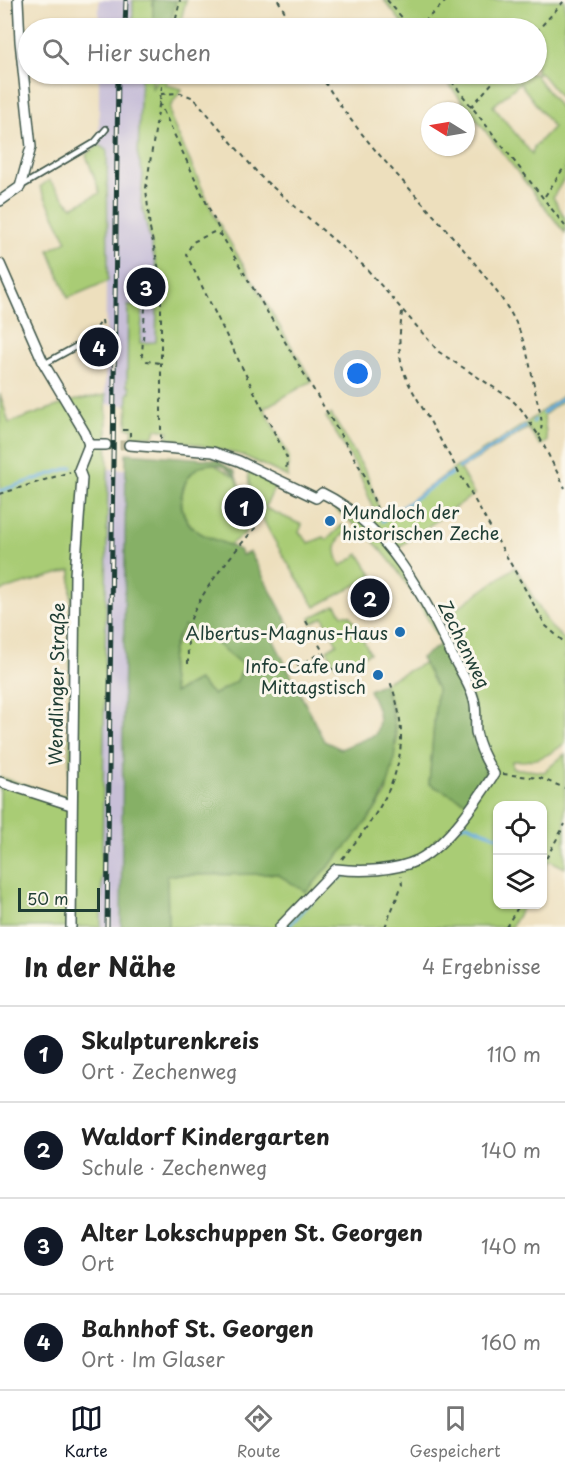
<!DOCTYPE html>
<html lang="de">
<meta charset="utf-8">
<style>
:root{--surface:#fff;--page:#f6f6f6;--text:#222;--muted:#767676;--line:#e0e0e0;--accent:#111827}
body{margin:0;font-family:"Playpen Sans",sans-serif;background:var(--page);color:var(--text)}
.controls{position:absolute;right:18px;bottom:18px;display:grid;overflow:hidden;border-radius:12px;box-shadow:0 2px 4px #0004}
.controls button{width:54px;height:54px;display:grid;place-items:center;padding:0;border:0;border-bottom:2px solid var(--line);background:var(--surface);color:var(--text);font:30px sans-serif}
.compass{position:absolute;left:421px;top:102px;width:54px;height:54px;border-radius:50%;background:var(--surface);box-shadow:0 2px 4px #0004;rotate:281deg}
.scale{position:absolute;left:18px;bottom:15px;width:82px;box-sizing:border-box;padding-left:6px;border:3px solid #1f3d34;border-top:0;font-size:16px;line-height:21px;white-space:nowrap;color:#1f3d34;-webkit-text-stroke:4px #fbf7ec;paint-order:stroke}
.you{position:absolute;left:358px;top:374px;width:21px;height:21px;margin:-15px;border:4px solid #fff;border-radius:50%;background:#1a73e8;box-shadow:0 0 0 9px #1a73e833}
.badge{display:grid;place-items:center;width:39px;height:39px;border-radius:50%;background:var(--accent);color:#fff;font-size:20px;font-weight:700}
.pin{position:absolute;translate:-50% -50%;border:3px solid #fff;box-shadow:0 2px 6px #0006}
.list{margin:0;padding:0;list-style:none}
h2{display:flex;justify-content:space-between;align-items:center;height:78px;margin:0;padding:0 24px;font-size:26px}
h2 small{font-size:20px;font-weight:400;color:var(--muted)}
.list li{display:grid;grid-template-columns:39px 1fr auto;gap:18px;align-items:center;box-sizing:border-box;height:96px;padding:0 24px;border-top:2px solid var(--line)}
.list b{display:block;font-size:22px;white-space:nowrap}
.list p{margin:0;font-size:20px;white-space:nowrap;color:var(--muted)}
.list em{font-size:20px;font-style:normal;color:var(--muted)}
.icon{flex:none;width:33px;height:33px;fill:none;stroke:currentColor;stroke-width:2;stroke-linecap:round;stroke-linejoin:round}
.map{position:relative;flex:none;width:565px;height:927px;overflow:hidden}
.search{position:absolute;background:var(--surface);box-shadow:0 2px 4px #0004;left:18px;right:18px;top:18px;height:66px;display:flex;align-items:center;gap:15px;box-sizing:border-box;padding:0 21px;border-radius:33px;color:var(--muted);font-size:22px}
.sheet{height:462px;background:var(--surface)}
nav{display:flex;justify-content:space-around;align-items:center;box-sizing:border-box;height:84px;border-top:2px solid var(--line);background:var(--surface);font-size:16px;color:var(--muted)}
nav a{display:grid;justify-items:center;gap:3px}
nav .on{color:var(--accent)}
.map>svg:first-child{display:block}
.industrial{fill:#c8bfd8}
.green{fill:#a9cc74;stroke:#648454;stroke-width:1.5;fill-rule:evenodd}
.forest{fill:#86b066;stroke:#52764d;stroke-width:1.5;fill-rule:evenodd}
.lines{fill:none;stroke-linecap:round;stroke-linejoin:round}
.stream{stroke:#6db0e2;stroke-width:3}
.minor-tunnel{stroke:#c4bfa2;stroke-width:9;stroke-dasharray:9 4.5;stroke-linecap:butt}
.service-casing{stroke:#3e5549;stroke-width:8}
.minor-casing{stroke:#3e5549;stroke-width:12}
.path{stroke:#3e5549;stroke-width:2;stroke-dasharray:4.5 4.5;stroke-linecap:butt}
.service{stroke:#fff;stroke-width:4.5}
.minor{stroke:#fff;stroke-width:9}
.rail-casing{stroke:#1f3d34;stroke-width:5}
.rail{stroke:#fbf7ec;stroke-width:3;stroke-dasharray:9;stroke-linecap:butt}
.poi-dot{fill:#1f6fb2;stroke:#fbf7ec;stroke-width:2}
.labels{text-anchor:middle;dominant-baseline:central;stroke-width:6;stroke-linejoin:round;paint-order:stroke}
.poi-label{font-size:18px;fill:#1f3d34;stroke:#fbf7ec;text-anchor:end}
.street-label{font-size:18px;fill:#1f3d34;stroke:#fbf7ec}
</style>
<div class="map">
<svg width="565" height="927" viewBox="0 0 565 927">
<rect width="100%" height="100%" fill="#fbf7ec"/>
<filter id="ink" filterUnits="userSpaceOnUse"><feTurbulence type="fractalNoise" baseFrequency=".0167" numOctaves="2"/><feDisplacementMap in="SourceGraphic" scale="12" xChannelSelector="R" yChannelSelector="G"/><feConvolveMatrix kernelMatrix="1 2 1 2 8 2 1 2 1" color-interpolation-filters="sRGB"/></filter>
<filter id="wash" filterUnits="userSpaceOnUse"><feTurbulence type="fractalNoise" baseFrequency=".008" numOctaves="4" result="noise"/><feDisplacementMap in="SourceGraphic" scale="24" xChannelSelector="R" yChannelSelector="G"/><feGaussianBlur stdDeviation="1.35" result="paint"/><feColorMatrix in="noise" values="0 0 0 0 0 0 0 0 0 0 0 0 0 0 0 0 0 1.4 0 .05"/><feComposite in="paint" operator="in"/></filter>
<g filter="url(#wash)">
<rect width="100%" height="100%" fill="#eddfbd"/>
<g class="industrial">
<polygon points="99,0 133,0 132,28 99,28"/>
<polygon points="99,74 141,74 138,157 143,174 141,202 158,273 156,343 140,343 143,306 128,306 127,386 130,386 127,405 105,404 107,151 99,145"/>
<polygon points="108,469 126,469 121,927 101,927"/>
</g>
<g class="green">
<rect x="133" y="0" width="20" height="28"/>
<polygon points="176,0 186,0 179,28 169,28"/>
<path d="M384 0H565V103L540 72 535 75 565 114V177L553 197 565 218V233L441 74H536V28H406ZM520 83 553 127 534 147 532 154 493 106Z"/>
<polygon points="141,74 153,74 152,89 159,74 168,74 166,85 182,89 170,107 171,119 215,217 312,381 264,408 289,457 288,477 242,455 169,438 167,436 169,431 156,429 154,436 132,436 133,428 127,428 128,393 130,393 130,387 127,386 128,306 143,306 140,343 156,342 158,273 141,202 143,174 138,157"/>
<polygon points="99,145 107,151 108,281 68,298 49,250 67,241 40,187 49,180 72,207 100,193 86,155"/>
<polygon points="0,394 9,423 72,401 106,395 108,469 101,927 0,927 0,777 61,796 69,793 71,570 0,591"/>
<path d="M565 394V399L544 415 547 442 540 445 528 428 460 469 474 494 395 550 442 619 515 567 550 626 565 640V743C548 757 534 762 512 761V768L544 772 565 754V868L549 860 543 872 542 806H498V904L524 905 511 927H168L167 875 277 874 367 822 386 794 397 739 392 707 383 683 424 663 437 689 429 784 472 700C443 650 420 595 382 551 365 531 343 516 323 500L364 518H368L375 512 357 468 326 417 331 414 367 474 383 520 455 468 525 424Z"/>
<path d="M213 464 236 477 246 505 245 533 229 545C220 541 207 538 199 532 174 514 178 483 200 465Z"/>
<path d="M251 471 277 482 265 508 302 525 299 532 309 543 324 537 327 540 342 525 348 531C334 540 333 551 341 566L359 554 373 576 315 607C296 575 249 508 248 473Z"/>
<polygon points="336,605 342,615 350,615 370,653 336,666 327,650 337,644 323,617 312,623 310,618"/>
<path d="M183 626 192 628 191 633 208 637 244 666 237 681 213 695 198 680 174 693C168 666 170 650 183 626Z"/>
</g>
<g class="forest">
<polygon points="153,0 176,0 169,28 153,28"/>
<path d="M126 453 217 460 235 472 236 477C198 434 156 507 200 533 212 540 227 543 239 550L242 555 250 552 290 627 273 639 324 741 341 749 375 735C383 719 377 706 369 690L383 683C420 782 367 822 306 892L277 874 167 875 168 927H121ZM184 626 191 628V633L208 637 244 666 237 681 213 695 198 680 174 693C168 667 169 648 184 626Z"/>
<polygon points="441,644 472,700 485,765 485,774 470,804 429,784 437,689 421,658"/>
</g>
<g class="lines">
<g class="stream">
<polyline points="543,413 565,396"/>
<polyline points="533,422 535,420"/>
<polyline points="459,468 525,427"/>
<polyline points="0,491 72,467"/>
<polyline points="382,521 452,473"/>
<polyline points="460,826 467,824 498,837"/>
<polyline points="288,927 326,886 347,874"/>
</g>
</g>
</g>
<g filter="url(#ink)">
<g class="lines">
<polyline class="minor-tunnel" points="106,445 129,445"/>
<g class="service-casing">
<g id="service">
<polyline points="23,185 94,143 106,129"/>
<polyline points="44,364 88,340"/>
</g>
</g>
<g class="minor-casing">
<g id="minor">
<polyline points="0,201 20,187 31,147 20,41 18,0"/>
<polyline points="0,264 44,364 85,433 89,445"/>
<polyline points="89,445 106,445"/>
<path d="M129 445 213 452 239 461 316 498 322 493C389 526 423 595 454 659 461 672 470 685 474 700 477 710 475 722 476 732 479 747 486 761 494 774 476 802 448 844 418 860 395 871 361 872 336 869L280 927"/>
<polyline points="0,782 71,805"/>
<polyline points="71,927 75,575 82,478 79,470 89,445"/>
</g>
</g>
<g class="path">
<polyline points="278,0 294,28"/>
<polyline points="387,0 411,28"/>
<polyline points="174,28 180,0"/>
<polyline points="417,28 447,0"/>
<polyline points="536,32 565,0"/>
<path d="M320 74C361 144 422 198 473 261 487 279 502 297 513 317 526 341 531 369 536 396 539 408 545 424 539 436"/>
<polyline points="446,74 565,226"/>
<polyline points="161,94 181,93 194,98 261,177 365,267 439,352 510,398 521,409 539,436 565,488"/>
<polyline points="159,102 222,236 365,476 376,506 378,521"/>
<polyline points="471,107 500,74"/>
<polyline points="545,196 565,166"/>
<polyline points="222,236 214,232 193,242 186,254 287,458 286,472"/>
<polyline points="145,308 142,355 147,361 160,363"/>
<path d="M402 312C399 342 396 358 410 386L546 626 565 643"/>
<polyline points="102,320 104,336 112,336"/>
<polyline points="92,335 102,320"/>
<polyline points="123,430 130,430 130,437"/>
<polyline points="161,439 161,279 150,229 146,188 164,74"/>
<polyline points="0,494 70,472"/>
<polyline points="306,621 333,670"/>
<path d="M188 664C188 650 187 635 190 622 198 594 237 548 257 526"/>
<polyline points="297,666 321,653"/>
<polyline points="503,774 540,778 565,788"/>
<path d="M342 859C389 801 419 755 389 679"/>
<polyline points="542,866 565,824"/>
<polyline points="385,927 402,885 401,876"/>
<polyline points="506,927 520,904"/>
</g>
<use href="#service" class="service"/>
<use href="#minor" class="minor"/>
<g class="rail-casing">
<g id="rail">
<polyline points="125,28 126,0"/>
<polyline points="107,927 118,74"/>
</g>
</g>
<use href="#rail" class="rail"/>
</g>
</g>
<g class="poi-dot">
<circle cx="330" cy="521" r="6"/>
<circle cx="400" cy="632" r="6"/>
<circle cx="378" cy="675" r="6"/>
</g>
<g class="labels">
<g class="poi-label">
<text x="342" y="511" text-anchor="start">Mundloch der<tspan x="342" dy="21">historischen Zeche</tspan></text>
<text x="388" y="632">Albertus-Magnus-Haus</text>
<text x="366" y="665">Info-Cafe und<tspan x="366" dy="21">Mittagstisch</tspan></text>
</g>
<g class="street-label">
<text transform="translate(465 644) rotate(64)">Zechenweg</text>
<text transform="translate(56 684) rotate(-89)">Wendlinger Straße</text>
</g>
</g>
</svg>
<div class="controls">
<button><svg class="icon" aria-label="locate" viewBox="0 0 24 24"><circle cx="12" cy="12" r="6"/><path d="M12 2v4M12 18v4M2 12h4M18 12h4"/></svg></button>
<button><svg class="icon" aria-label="layers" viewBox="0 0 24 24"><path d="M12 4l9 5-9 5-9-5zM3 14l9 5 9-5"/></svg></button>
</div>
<svg class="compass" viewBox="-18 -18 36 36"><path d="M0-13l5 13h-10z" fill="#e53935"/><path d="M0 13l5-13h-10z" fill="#767676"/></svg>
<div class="scale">50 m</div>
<div class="you"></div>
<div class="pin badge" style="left:244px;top:507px">1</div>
<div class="pin badge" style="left:370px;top:598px">2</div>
<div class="pin badge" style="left:146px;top:287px">3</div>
<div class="pin badge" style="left:99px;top:347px">4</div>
<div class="search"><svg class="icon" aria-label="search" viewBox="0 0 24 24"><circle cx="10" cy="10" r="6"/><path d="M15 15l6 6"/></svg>Hier suchen</div>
</div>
<section class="sheet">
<h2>In der Nähe<small>4 Ergebnisse</small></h2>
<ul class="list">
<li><span class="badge">1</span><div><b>Skulpturenkreis</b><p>Ort · Zechenweg</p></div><em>110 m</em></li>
<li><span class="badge">2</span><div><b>Waldorf Kindergarten</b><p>Schule · Zechenweg</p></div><em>140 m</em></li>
<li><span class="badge">3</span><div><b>Alter Lokschuppen St. Georgen</b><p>Ort</p></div><em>140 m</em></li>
<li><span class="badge">4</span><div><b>Bahnhof St. Georgen</b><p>Ort · Im Glaser</p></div><em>160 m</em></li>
</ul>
</section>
<nav>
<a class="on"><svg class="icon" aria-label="map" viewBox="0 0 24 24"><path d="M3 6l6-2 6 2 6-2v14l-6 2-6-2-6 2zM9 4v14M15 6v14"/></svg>Karte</a>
<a><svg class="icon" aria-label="directions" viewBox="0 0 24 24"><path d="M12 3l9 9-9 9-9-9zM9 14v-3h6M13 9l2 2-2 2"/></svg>Route</a>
<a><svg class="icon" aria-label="saved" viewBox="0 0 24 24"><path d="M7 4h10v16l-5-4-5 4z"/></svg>Gespeichert</a>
</nav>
